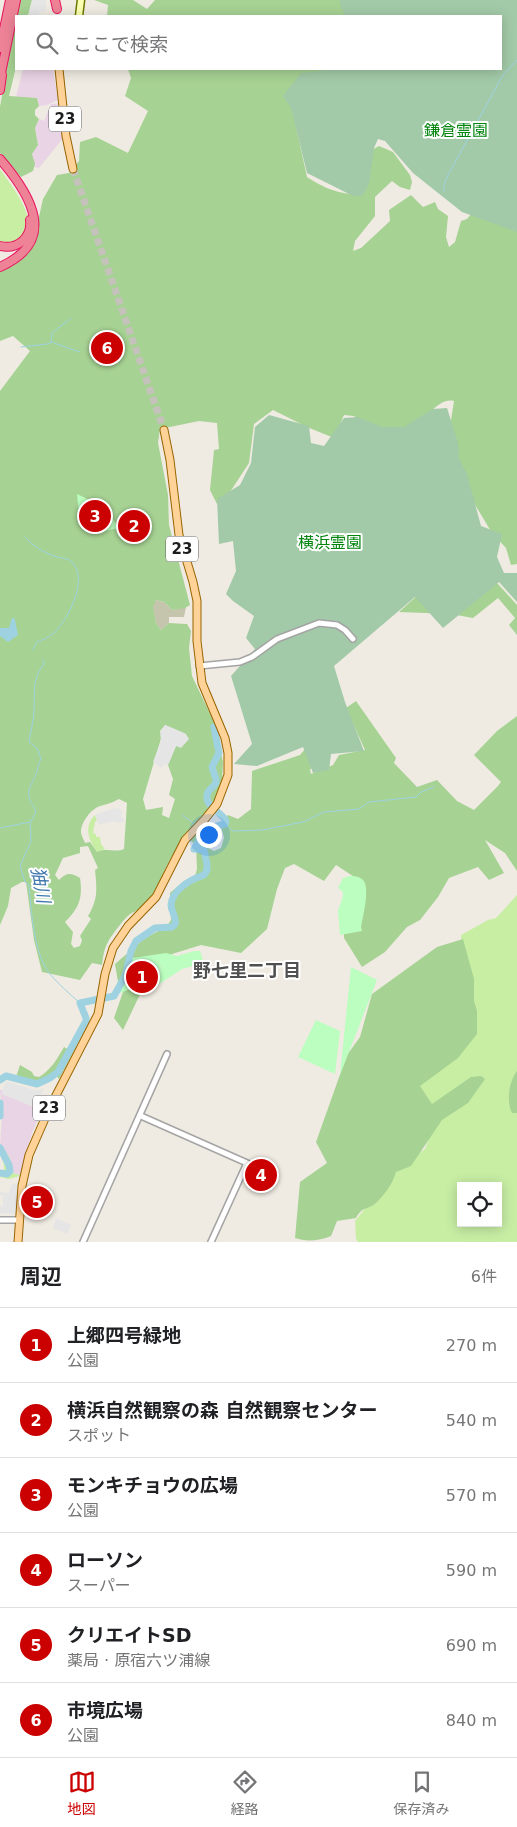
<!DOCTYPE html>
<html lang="ja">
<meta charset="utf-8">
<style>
:root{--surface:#fff;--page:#f2f2f2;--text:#202124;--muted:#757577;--line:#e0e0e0;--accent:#cb0001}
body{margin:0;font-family:"DejaVu Sans","Noto Sans JP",sans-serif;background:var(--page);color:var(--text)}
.controls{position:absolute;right:15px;bottom:15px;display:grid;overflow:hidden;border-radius:0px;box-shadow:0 2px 12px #0003}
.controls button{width:45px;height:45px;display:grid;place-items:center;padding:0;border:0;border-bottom:1px solid var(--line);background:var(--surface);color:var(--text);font:25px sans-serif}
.you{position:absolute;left:208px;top:834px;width:18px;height:18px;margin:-12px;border:4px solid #fff;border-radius:50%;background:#1a73e8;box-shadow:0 0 0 8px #1a73e833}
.badge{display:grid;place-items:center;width:32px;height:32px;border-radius:50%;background:var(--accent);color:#fff;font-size:16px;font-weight:700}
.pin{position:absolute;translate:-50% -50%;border:2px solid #fff;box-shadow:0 1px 5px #0006}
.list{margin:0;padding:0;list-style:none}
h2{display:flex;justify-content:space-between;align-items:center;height:65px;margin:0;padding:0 20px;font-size:21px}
h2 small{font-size:16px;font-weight:400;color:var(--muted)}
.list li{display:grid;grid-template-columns:32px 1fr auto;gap:15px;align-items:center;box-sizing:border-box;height:75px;padding:0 20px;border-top:1px solid var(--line)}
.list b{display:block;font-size:19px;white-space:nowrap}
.list p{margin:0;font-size:16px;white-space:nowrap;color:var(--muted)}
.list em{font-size:16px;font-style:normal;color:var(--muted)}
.icon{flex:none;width:28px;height:28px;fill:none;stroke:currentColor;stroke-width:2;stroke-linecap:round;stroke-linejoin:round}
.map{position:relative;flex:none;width:517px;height:1242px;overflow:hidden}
.search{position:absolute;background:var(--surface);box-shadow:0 2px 12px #0003;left:15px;right:15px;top:15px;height:55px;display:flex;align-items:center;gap:12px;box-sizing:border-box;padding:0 18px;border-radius:0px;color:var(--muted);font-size:19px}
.sheet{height:515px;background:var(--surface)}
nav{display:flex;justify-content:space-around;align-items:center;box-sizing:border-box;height:70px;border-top:1px solid var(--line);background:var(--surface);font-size:14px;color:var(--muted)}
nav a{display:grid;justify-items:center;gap:2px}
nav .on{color:var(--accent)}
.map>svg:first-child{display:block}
.industrial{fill:#e9d4e5}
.construction{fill:#c5c5ad}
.grass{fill:#c8eea4;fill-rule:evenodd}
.forest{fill:#a6d293;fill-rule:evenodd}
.cemetery{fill:#a2caa8}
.park{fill:#bbfec0}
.parking{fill:#e5e5e5}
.water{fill:#9fd2e1}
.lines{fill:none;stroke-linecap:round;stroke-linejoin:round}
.stream{stroke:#9fd2e1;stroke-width:1}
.river{stroke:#9fd2e1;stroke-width:7}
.primary-tunnel{stroke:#c5c2bb;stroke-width:7;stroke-dasharray:7 3.5;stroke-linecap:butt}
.tertiary-casing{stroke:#a4a4a4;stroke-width:8}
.secondary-casing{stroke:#6c7900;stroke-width:9}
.primary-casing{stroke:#976400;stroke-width:9}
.motorway-casing{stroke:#e7155e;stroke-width:10}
.tertiary{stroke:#fff;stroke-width:5}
.secondary{stroke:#fbffb1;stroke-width:6}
.primary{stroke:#ffd298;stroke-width:7}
.motorway{stroke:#ee8397;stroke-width:8}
.labels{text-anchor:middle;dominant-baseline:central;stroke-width:4;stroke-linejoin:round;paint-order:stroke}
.shield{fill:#fff;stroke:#616161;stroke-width:1}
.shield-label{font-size:15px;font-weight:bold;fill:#1d1d1d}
.park-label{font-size:16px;fill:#02840d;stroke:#fff}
.water-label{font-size:18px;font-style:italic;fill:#4077ad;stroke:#fff}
.neighbourhood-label{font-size:18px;font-weight:bold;fill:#505050;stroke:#fff}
</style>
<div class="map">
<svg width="517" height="1242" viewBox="0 0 517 1242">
<rect width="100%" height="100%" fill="#efebe2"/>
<g class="industrial">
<polygon points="23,69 53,69 58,100 47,105 39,106 37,98 16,97"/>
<polygon points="60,103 64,137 39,168 34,167 32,154 38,145 35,128 39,119 44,121 51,104"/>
<polygon points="0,1090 3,1090 2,1094 42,1110 32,1133 20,1175 13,1173 10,1158 0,1145 2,1114"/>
</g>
<polygon class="construction" points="156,600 164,602 172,610 186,607 184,617 169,617 169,623 161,630 156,623 152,607"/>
<g class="grass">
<path d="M0 169C9 182 33 212 28 229 26 234 22 238 19 242L0 245Z"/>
<path d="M95 815 97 820 95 822 93 833 96 834V837H100L101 844 105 849 97 852C89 840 83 827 95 815Z"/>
<path d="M517 895V1242H358L356 1239 355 1221 389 1179 407 1162 425 1149 439 1112 422 1101 418 1089 462 967 461 935 488 920 496 918ZM461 1186H498V1223H461Z"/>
<path d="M0 1145 10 1158 13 1173 20 1175V1176L9 1179 0 1177V1172L4 1171C5 1162 0 1154 0 1145Z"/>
</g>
<g class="forest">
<polygon points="18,0 32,0 28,16 16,16 16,67 9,96 37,98 39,106 35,110 35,115 39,119 35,128 38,145 32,154 35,164 33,171 21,177 0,153 0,107"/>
<polygon points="94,0 133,0 147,9 155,0 347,0 350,16 107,16 108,5"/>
<path d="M128 69H342L291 104 307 177C321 186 333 192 350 194L351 181 361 156 379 146 393 152 410 175 412 182 410 190 400 187 392 181 375 197V216L355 241 353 251 361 248 390 221 389 210 411 195 423 207 435 202 438 209 448 216 446 237 449 247 455 242 461 221 467 219 472 213 517 227V564L511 565 506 548 492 533 471 498 449 433 454 401C436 397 424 424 410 433 402 438 388 439 379 442L354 416 344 415 334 438 307 427 273 410 254 424 249 463 230 492 217 504 210 490 214 450 219 449 217 423 199 421 160 429 158 443 168 495 169 525 190 605 185 608 172 610 164 602 156 600 153 607 156 623 161 630 169 623 187 624 191 631 189 648 192 676 214 722 223 762 222 782 214 804 194 828 204 846 214 851 221 848 224 838 221 826 228 815 238 819 251 809 252 771 300 755 306 748 312 767 310 770 311 774 333 765 339 755 365 750 346 708 356 701 396 758 394 763 417 787 437 780 457 801 474 810 498 786 501 782 474 755 497 731 517 716V871L505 853 485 840 504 873 489 880 478 867 449 878 438 897 420 920 407 927 385 952 362 967 344 938 343 912 359 880 336 865 324 881 294 864 285 868 277 889 267 929 241 953 201 945 172 954 155 963 123 1030 114 1018 123 992 119 988 115 964 144 939 167 926 171 920 170 893 184 881 195 876 197 869 196 845 191 841C163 850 165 886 146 905 142 909 134 911 129 915 124 919 111 936 108 942 104 949 103 957 102 965L92 963 80 980 42 972 34 940 26 882H22L11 888 8 906 0 925V391L30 351 13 336 0 341V270L15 263 33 244 43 199 57 175 69 173 79 161 80 142 96 137 128 153 148 111 125 96 131 78ZM165 725 186 734 176 746 168 765 173 779 169 795 175 799 169 818 162 815 163 807 146 810 143 799ZM119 799 127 803 124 849C115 853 106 847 97 852L90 842 85 843C84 840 81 835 81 832 81 822 91 809 100 806 107 804 112 803 119 799ZM88 846 98 868 95 870C97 890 98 899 88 916L91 919 80 936 82 940 80 946 74 948 71 944 73 932 65 922C79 908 83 898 80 878 71 873 67 872 59 880L55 875 63 858 80 853V847Z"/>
<polygon points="497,583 517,605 517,635 509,625 515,618 498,598 473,618 451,614 399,612 429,585"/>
<path d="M463 939 474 979V1001L477 1011V1034L458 1058 420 1086 432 1104 471 1077 481 1076 485 1079 468 1103 442 1120 411 1166 396 1172C393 1183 385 1194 377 1202 368 1211 363 1205 356 1218L337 1221 331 1236C319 1241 306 1242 295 1238L300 1182 327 1163 316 1142 347 1055 360 1037 372 994 437 947Z"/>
<path d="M72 1044 76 1047 59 1079 54 1073 36 1082 16 1077 20 1065 32 1072 34 1076 39 1077C51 1070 57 1059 64 1047L69 1050Z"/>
<path d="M517 1071V1113H512C506 1101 509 1081 517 1071Z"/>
</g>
<g class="cemetery">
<polygon points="340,0 517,0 517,232 462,212 413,173 385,141 378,139 374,148 369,184 362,196 353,196 307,173 291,108 283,96 301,73 338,69 501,69 501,16 345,16 340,4"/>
<polygon points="447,408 458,443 459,459 467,474 481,526 502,534 497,557 504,573 517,573 517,602 499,582 443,628 415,597 334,666 345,702 364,751 331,754 329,770 313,773 303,747 257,766 234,764 252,744 231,676 255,649 246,638 254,616 233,601 226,594 236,571 233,541 219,544 217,499 240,485 251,463 255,427 269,415 309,426 311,443 324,446 344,418 358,417 382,427 404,427 433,409"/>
</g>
<g class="park">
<polygon points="106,341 115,355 107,362 95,363"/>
<polygon points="77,494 104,507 119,528 95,533 89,528 80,525"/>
<path d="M350 876C354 876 358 876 362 879 371 885 363 916 361 927L362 931 340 935 338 911 343 896V892L338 888 343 878Z"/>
<polygon points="194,951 200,951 204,963 182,969 156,986 162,963 154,986 132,988 118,994 129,972 132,958 166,953 177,956"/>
<polygon points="351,967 377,980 340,1075"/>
<polygon points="316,1020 340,1031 335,1074 298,1057"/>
</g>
<g class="parking">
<polygon points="32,0 46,0 46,11 39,12 39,16 28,16"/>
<polygon points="165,725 186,734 189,739 181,748 176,746 168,765 164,764 162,768 153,762 161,741 160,731"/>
<polygon points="118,808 122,811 121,818 124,818 124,822 117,823 113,821 99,825 95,815 99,813"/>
<polygon points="8,1082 38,1091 44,1088 38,1100 47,1105 45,1109 42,1110 2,1094 5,1083"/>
<polygon points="19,1183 17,1214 0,1213 0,1206 3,1206 3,1196 0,1195 0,1192 9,1193 12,1184"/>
<polygon points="56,1218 71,1225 67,1234 53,1228"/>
</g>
<polygon class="water" points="12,618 14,618 15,620 18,635 8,642 0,636 0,628 9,628"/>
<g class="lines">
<g class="stream">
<polyline points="444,191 444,184 448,175 503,75 517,60"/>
<polyline points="51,342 52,333 71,318"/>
<polyline points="21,347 47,344 51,342 80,352"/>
<path d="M25 537C33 546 43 552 54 556 60 558 68 558 72 562 89 580 68 619 54 633 49 637 43 640 37 642L33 650"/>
<path d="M43 660 44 664C32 679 35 692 34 710 34 721 30 732 29 742L37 748 41 759C38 764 38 769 36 774 33 782 27 788 29 798 30 802 35 807 36 812L30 823 31 841 20 866 25 882 29 885C31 910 34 954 49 973 58 984 70 994 80 1003"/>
<polyline points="182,815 196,825"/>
<polyline points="225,824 233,831 262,830 303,822 324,812 359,809 369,802 416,797 421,792 434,787"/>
<polyline points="0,828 30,822"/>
<polyline points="201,828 208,832"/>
</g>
<g class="river">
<path d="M0 1080 6 1076 37 1084 50 1078 58 1072 86 1021V1018L80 1003 114 996 125 976 131 951 136 941 155 928 172 927 175 924C177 917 171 912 171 905 172 890 191 879 204 875L207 870V864L204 850 194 849C200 838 212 825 225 824L226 821C221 811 202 806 208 792 210 789 213 787 216 783V779L212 767 219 753 214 727"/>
<polyline points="0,1103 0,1116"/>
<polyline points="0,1148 9,1165 10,1171 7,1174 0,1173"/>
</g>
<polyline class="primary-tunnel" points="73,169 164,430"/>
<g class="tertiary-casing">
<g id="tertiary">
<polyline points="199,666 240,662 252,657 277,639 319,623 337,625 345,630 353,639"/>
<polyline points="141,1116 247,1163 211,1242"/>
<polyline points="0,1220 19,1220"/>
<polyline points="83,1242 167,1054"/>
</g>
</g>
<g class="secondary-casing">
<polyline id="secondary" points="79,16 81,0"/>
</g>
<g class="primary-casing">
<g id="primary">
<polyline points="59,69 66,136 73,169"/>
<polyline points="18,1242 22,1186 29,1155 50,1107 98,1014 105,974 113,948 128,926 156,897 185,840 205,819 217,804 228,775 228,753 225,738 202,683 197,641 197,601 193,582 179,535 170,460 164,430"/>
</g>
</g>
<g class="motorway-casing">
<g id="motorway">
<polyline points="55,0 57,9"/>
<polyline points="0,48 10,0"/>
<polyline points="0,78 16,0"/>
<polyline points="0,90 2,75"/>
<path d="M0 159C32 196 58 241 0 267"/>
<path d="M0 246C17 250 32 238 30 220"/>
</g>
</g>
<use href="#tertiary" class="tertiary"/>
<use href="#secondary" class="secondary"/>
<use href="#primary" class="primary"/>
<use href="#motorway" class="motorway"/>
</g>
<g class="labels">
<g class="shield">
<rect x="49" y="106.5" width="32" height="25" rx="4"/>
<rect x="166" y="536.5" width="32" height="25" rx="4"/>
<rect x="33" y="1095.5" width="32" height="25" rx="4"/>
</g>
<g class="shield-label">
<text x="65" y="119">23</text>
<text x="182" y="549">23</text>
<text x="49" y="1108">23</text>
</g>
<g class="park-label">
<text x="456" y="130">鎌倉霊園</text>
<text x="330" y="542">横浜霊園</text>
</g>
<g class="water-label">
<text transform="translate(41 885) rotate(79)">㹨川</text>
</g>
<g class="neighbourhood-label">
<text x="247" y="970">野七里二丁目</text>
</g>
</g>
</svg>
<div class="controls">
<button><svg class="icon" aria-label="locate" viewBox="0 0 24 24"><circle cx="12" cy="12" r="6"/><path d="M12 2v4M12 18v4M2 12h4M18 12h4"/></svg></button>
</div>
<div class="you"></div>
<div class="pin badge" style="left:142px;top:977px">1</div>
<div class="pin badge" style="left:134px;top:526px">2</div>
<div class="pin badge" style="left:95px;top:516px">3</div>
<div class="pin badge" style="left:261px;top:1175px">4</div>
<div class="pin badge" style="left:37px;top:1202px">5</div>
<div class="pin badge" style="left:107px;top:348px">6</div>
<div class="search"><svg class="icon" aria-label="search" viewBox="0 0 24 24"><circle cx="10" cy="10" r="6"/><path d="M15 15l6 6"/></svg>ここで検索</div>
</div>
<section class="sheet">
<h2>周辺<small>6件</small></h2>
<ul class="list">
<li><span class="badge">1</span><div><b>上郷四号緑地</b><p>公園</p></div><em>270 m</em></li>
<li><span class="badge">2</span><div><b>横浜自然観察の森 自然観察センター</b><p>スポット</p></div><em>540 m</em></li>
<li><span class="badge">3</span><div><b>モンキチョウの広場</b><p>公園</p></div><em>570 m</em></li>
<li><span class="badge">4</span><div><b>ローソン</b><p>スーパー</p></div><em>590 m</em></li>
<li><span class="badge">5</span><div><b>クリエイトSD</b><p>薬局 · 原宿六ツ浦線</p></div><em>690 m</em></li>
<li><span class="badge">6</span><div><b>市境広場</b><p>公園</p></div><em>840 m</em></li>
</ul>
</section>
<nav>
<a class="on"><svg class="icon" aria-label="map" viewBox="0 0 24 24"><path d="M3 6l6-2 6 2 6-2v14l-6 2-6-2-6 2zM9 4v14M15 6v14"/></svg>地図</a>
<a><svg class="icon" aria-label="directions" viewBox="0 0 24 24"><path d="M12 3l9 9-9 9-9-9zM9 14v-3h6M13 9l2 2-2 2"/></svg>経路</a>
<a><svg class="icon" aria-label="saved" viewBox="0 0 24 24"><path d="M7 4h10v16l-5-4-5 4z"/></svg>保存済み</a>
</nav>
